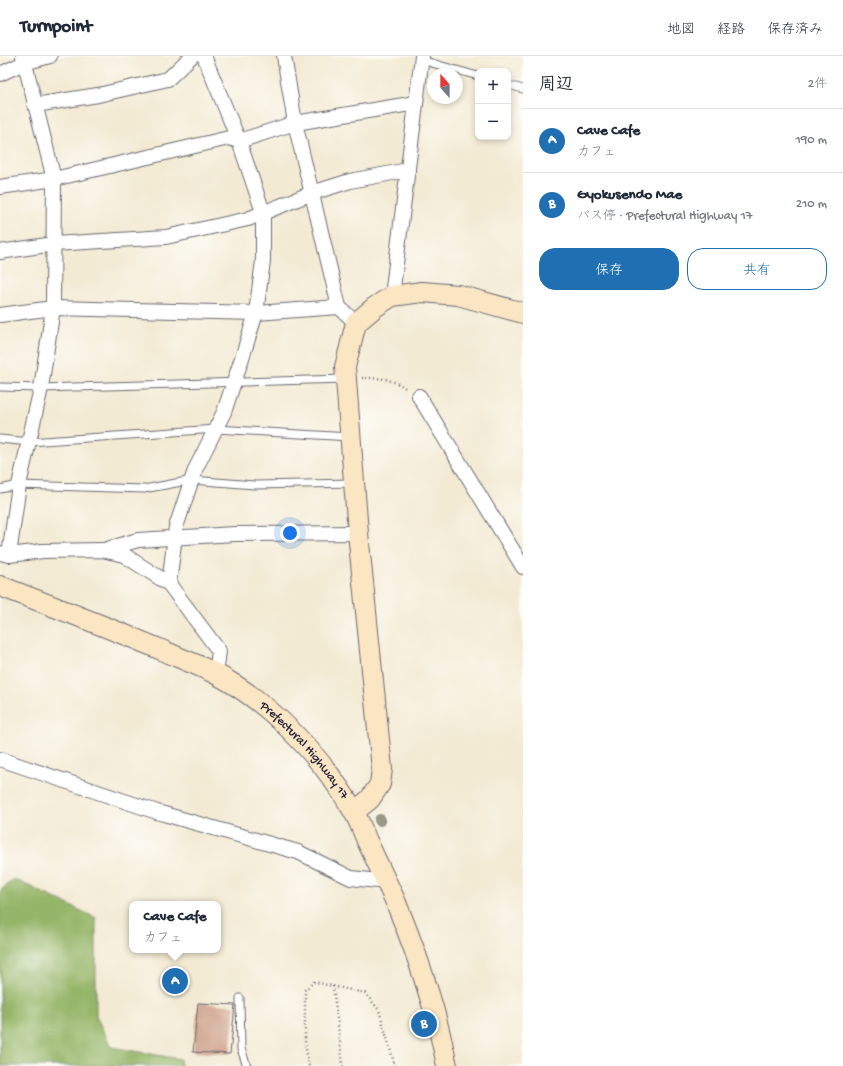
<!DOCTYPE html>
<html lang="ja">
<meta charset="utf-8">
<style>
:root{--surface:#fff;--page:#f2f2f3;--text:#1f2937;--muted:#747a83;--line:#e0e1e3;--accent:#1f6fb2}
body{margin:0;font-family:"Gochi Hand","Klee One",sans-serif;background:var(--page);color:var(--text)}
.controls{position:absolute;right:12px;top:12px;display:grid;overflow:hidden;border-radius:8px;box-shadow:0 2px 6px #0003}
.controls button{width:36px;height:36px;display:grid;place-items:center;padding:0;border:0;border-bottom:1px solid var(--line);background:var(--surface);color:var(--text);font:20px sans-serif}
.compass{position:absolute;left:427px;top:12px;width:36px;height:36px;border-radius:50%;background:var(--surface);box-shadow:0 2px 6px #0003;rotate:339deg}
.you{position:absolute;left:290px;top:477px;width:14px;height:14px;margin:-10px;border:3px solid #fff;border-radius:50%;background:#1a73e8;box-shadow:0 0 0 6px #1a73e833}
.badge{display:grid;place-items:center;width:26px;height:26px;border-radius:50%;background:var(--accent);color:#fff;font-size:13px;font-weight:700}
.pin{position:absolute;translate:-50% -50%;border:2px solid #fff;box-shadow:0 1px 4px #0006}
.popup{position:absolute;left:129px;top:845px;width:92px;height:52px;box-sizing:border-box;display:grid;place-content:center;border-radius:8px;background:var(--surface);filter:drop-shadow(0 1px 3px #0005);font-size:13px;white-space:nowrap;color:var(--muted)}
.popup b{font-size:15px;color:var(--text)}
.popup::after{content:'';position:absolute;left:50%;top:100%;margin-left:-8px;border:8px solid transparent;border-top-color:var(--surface)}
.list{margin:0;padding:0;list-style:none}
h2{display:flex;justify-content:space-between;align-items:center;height:52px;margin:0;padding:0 16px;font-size:17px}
h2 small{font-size:13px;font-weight:400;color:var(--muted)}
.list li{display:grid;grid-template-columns:26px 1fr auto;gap:12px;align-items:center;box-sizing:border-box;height:64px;padding:0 16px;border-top:1px solid var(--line)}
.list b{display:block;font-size:15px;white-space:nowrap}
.list p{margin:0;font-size:13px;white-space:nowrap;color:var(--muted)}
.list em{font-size:13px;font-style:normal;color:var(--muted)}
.actions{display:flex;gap:8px;padding:12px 16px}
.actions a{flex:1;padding:9px 0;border:1px solid var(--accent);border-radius:16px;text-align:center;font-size:14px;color:var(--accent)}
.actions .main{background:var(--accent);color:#fff}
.map{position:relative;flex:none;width:523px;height:1010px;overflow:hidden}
header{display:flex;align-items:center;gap:24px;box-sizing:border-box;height:56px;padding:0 20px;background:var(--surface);border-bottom:1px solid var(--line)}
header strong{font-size:19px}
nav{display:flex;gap:22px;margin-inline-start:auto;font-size:14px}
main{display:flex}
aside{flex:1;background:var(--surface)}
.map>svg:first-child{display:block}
.forest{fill:#95b568;stroke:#5c6c52}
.building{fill:#cea08a}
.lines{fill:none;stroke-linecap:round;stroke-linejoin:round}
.lane-casing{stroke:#6b6870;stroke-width:9}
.street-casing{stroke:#6b6870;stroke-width:16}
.secondary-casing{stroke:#6b6870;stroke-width:22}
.path{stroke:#6b6870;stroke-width:2.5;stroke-dasharray:1 3;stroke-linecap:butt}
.lane{stroke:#fff;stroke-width:7}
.street{stroke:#fff;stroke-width:14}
.secondary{stroke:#fbe6c4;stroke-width:20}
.tree{fill:#999989}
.labels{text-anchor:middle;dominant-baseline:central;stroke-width:3.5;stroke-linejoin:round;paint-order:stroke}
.street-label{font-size:13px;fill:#22223b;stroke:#fdfcf7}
</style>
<header>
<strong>Turnpoint</strong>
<nav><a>地図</a><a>経路</a><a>保存済み</a></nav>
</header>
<main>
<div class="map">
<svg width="523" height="1010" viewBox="0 0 523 1010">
<rect width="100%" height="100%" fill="#fdfcf7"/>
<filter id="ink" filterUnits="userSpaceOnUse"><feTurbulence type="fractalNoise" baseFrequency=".025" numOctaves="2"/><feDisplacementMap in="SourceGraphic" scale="8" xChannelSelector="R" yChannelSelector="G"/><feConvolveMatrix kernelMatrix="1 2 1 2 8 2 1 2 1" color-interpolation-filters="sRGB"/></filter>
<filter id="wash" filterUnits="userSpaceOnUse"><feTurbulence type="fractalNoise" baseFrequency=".012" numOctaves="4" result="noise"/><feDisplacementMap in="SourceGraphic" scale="16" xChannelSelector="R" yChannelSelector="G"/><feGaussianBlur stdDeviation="0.9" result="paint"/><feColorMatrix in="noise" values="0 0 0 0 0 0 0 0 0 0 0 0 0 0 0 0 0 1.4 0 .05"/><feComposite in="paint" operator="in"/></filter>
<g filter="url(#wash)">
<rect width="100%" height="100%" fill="#f3ead3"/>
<polygon class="forest" points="14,823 96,862 96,960 111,991 180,1003 181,1010 0,1010 0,835"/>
<g id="blocks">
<polygon class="building" points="198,947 235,949 230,998 193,996"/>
</g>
</g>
<g filter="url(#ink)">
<use href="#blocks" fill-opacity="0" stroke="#6b6870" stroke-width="1"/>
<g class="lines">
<g class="lane-casing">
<g id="lane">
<polyline points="421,4 478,20"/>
<polyline points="508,29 523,33"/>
<polyline points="0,331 41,332 345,323"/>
<polyline points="0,383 29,386 216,373 350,381"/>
<polyline points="0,433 19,429 144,433 192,424 254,429 354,427"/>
<polyline points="240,942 241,993 247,1010"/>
</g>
</g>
<g class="street-casing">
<g id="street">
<polyline points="284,0 295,67 339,251 356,267"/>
<polyline points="0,18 24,7 50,0"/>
<polyline points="35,49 98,39 168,23 192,0"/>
<polyline points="0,131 54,123 229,82 239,85 295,67 416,47"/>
<polyline points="0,196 54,188 166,181 248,163 312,137 350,125 408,114"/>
<polyline points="392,240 422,0"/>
<polyline points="0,259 53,252 256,257 339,251"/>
<polyline points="419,340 523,511"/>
<polyline points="104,494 138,484 234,478 358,477"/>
<polyline points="0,497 9,499 43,495 102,494 124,499 169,528 219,595 216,618"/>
<polyline points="9,499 19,429 41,332 53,252 54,123 23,0"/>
<polyline points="169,528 176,471 195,414 224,356 242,302 256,257 263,205 263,156 239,85 204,0"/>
<polyline points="0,703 157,756 298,796 351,822 387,826"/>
</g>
</g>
<g class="secondary-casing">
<g id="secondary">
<path id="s1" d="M0 530C55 551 110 572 164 595 181 603 199 609 216 618 271 647 323 702 354 756 359 765 363 775 367 785 376 804 385 823 394 842 417 897 436 952 447 1010"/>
<polyline points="354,756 370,743 380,728 382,713 358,477 345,311 356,267 375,251 392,240 422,236 458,239 523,257"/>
</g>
</g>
<g class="path">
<path d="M362 322C382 322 390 322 407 333"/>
<polyline points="333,930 343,1010"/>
<polyline points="309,1010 305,987 305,934 314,926 365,937 379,954 395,1010"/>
</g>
<use href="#lane" class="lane"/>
<use href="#street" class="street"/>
<use href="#secondary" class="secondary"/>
</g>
<circle class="tree" cx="380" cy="764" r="6"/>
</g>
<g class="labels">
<g class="street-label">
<text stroke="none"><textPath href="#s1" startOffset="351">Prefectural Highway 17</textPath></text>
</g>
</g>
</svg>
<div class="controls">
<button>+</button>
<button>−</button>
</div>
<svg class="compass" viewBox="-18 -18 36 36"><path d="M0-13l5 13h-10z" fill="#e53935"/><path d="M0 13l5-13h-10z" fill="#747a83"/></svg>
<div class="you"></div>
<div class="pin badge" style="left:175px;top:925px">A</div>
<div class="popup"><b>Cave Cafe</b>カフェ</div>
<div class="pin badge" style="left:424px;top:968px">B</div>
</div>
<aside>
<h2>周辺<small>2件</small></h2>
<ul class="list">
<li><span class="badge">A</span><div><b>Cave Cafe</b><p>カフェ</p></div><em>190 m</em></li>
<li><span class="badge">B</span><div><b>Gyokusendo Mae</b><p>バス停 · Prefectural Highway 17</p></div><em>210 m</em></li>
</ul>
<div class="actions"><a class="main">保存</a><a>共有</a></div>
</aside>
</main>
